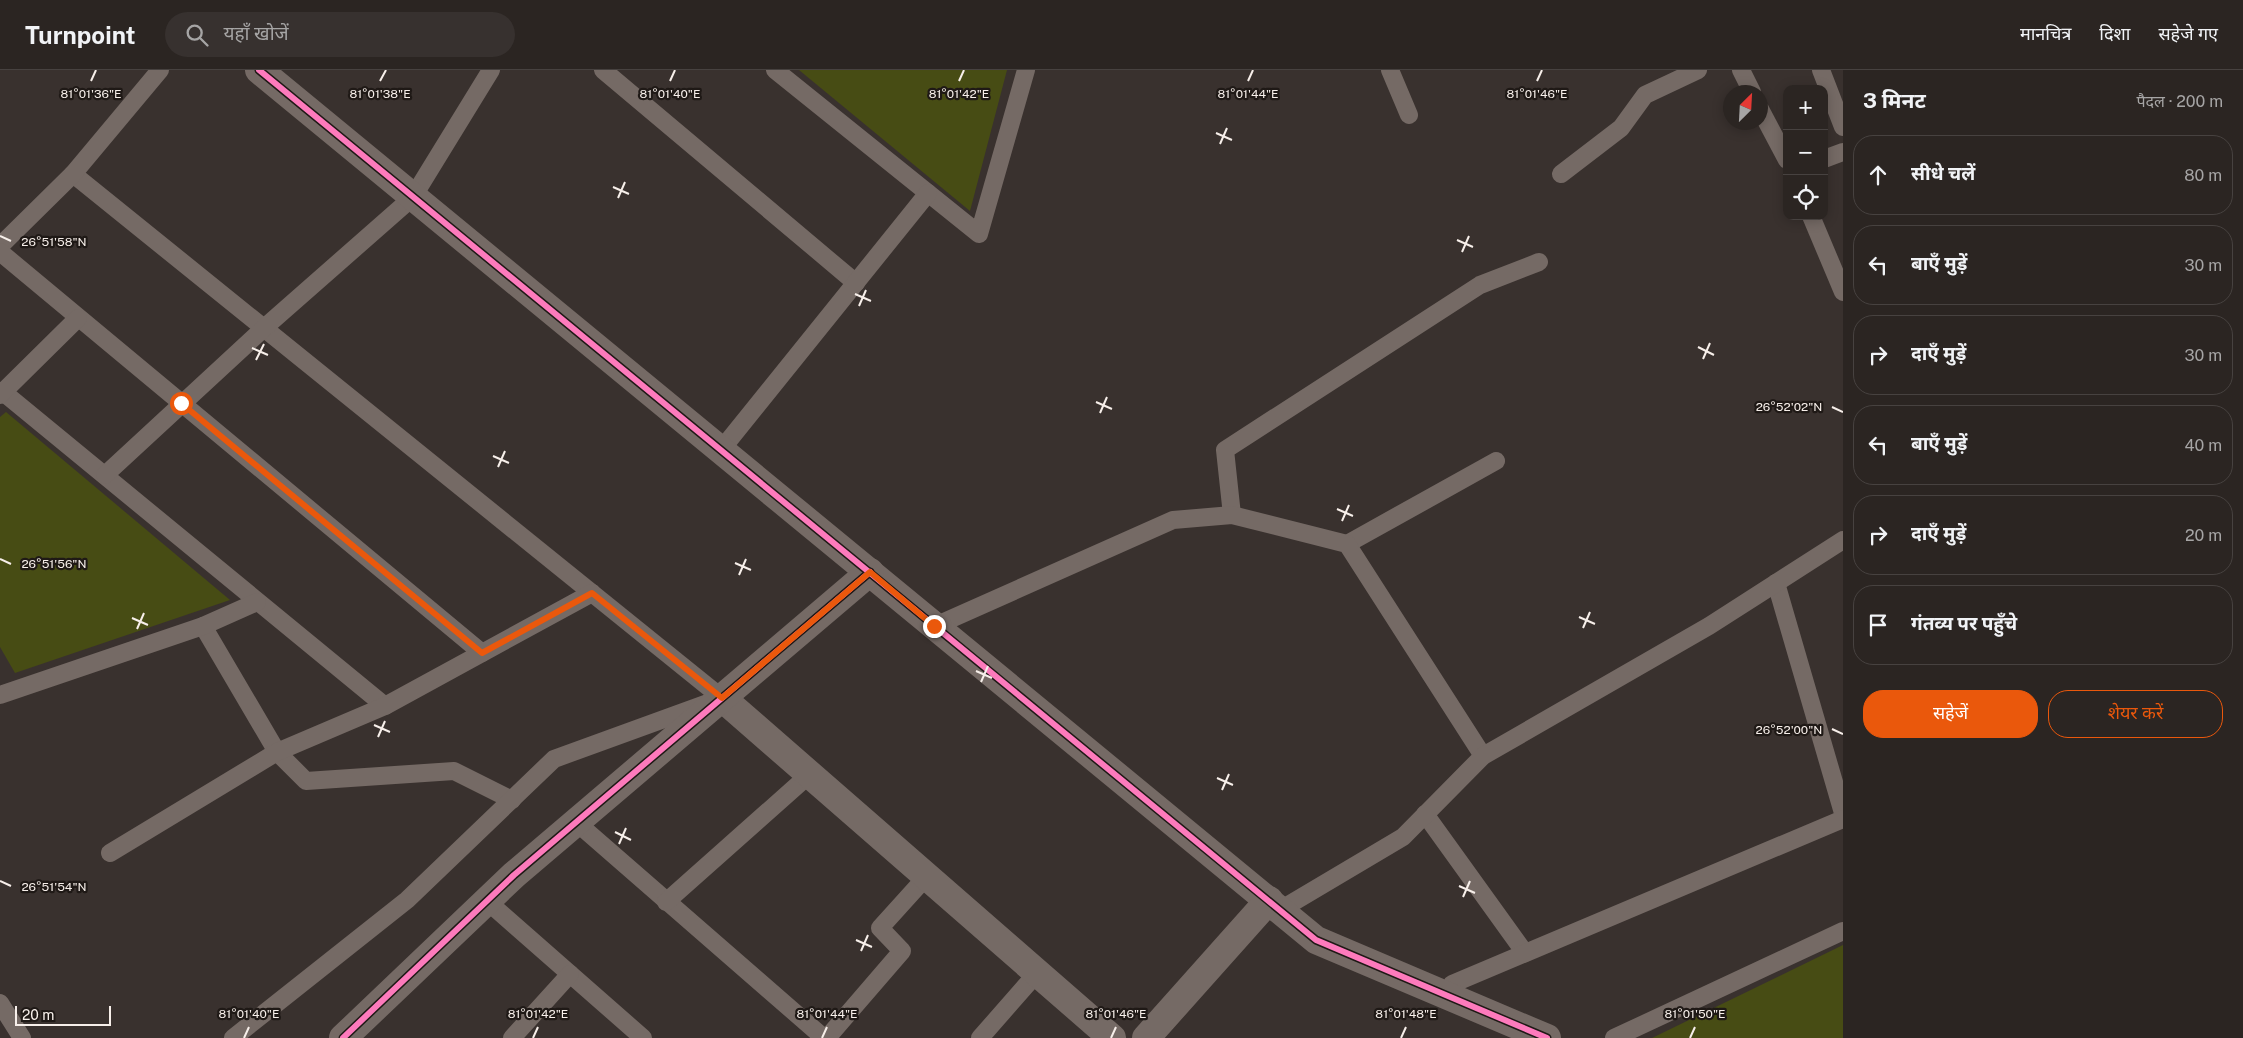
<!DOCTYPE html>
<html lang="hi">
<meta charset="utf-8">
<style>
:root{--surface:#2b2522;--page:#37312f;--text:#f1f3f6;--muted:#a6a5a5;--line:#474240;--accent:#ea580c}
body{margin:0;font-family:"Public Sans","Noto Sans Devanagari",sans-serif;background:var(--page);color:var(--text)}
.controls{position:absolute;right:15px;top:15px;display:grid;overflow:hidden;border-radius:10px;box-shadow:0 2px 12px #0003}
.controls button{width:45px;height:45px;display:grid;place-items:center;padding:0;border:0;border-bottom:1px solid var(--line);background:var(--surface);color:var(--text);font:25px sans-serif}
.compass{position:absolute;left:1723px;top:15px;width:45px;height:45px;border-radius:50%;background:var(--surface);box-shadow:0 2px 12px #0003;rotate:24deg}
.scale{position:absolute;left:15px;bottom:12px;width:96px;box-sizing:border-box;padding-left:5px;border:2px solid #f7efea;border-top:0;font-size:14px;line-height:18px;white-space:nowrap;color:#f7efea;-webkit-text-stroke:4px #1f1916;paint-order:stroke}
.stop{position:absolute;width:15px;height:15px;margin:-11px;border:4px solid #ea580c;border-radius:50%;background:#fff}
.stop.end{background:#ea580c;border-color:#fff;box-shadow:0 1px 5px #0008}
.list{margin:0;padding:0;list-style:none}
h2{display:flex;justify-content:space-between;align-items:center;height:65px;margin:0;padding:0 20px;font-size:21px}
h2 small{font-size:16px;font-weight:400;color:var(--muted)}
.list li{display:grid;grid-template-columns:32px 1fr auto;gap:15px;align-items:center;box-sizing:border-box;height:80px;margin:0 10px 10px;padding:0 10px;border:1px solid var(--line);border-radius:20px}
.list b{display:block;font-size:19px;white-space:nowrap}
.list em{font-size:16px;font-style:normal;color:var(--muted)}
.actions{display:flex;gap:10px;padding:15px 20px}
.actions a{flex:1;padding:11px 0;border:1px solid var(--accent);border-radius:20px;text-align:center;font-size:18px;color:var(--accent)}
.actions .main{background:var(--accent);color:#fff}
.icon{flex:none;width:28px;height:28px;fill:none;stroke:currentColor;stroke-width:2;stroke-linecap:round;stroke-linejoin:round}
.map{position:relative;flex:none;width:1843px;height:968px;overflow:hidden}
header{display:flex;align-items:center;gap:30px;box-sizing:border-box;height:70px;padding:0 25px;background:var(--surface);border-bottom:1px solid var(--line)}
header strong{font-size:24px}
nav{display:flex;gap:28px;margin-inline-start:auto;font-size:18px}
.search{width:350px;height:45px;background:var(--page);display:flex;align-items:center;gap:12px;box-sizing:border-box;padding:0 18px;border-radius:28px;color:var(--muted);font-size:19px}
main{display:flex}
aside{flex:1;background:var(--surface)}
.map>svg:first-child{display:block}
.green{fill:#474c14}
.lines{fill:none;stroke-linecap:round;stroke-linejoin:round}
.lane{stroke:#756a65;stroke-width:18}
.street{stroke:#756a65;stroke-width:28}
.cycleway-casing{stroke:#1f1916;stroke-width:9}
.cycleway{stroke:#fd7abc;stroke-width:6}
.route{stroke:#ea580c;stroke-width:6}
.ticks{fill:none;stroke:#f7efea;stroke-width:2}
.ticks-label{font-size:12px;text-anchor:middle;fill:#f7efea;stroke:#1f1916;stroke-width:4.5;stroke-linejoin:round;paint-order:stroke}
</style>
<header>
<strong>Turnpoint</strong>
<div class="search"><svg class="icon" aria-label="search" viewBox="0 0 24 24"><circle cx="10" cy="10" r="6"/><path d="M15 15l6 6"/></svg>यहाँ खोजें</div>
<nav><a>मानचित्र</a><a>दिशा</a><a>सहेजे गए</a></nav>
</header>
<main>
<div class="map">
<svg width="1843" height="968" viewBox="0 0 1843 968">
<rect width="100%" height="100%" fill="#39312e"/>
<g class="green">
<polygon points="799,0 1007,0 970,141"/>
<polygon points="6,342 230,530 15,603 0,577 0,347"/>
<polygon points="1843,875 1843,968 1652,968"/>
</g>
<g class="lines">
<g class="lane">
<polyline points="603,0 856,213"/>
<polyline points="775,0 979,164 1026,0"/>
<polyline points="1390,0 1409,45"/>
<polyline points="1741,0 1752,22"/>
<polyline points="1821,0 1843,57"/>
<polyline points="1760,39 1787,90"/>
<polyline points="1824,89 1843,82"/>
<polyline points="73,104 722,628"/>
<polyline points="1561,104 1621,58 1645,25 1698,0"/>
<polyline points="1811,146 1843,222"/>
<polyline points="0,176 73,104 160,0"/>
<polyline points="0,182 482,583"/>
<polyline points="3,322 385,636"/>
<polyline points="0,325 78,248"/>
<polyline points="721,380 928,123"/>
<polyline points="105,405 264,258 413,127 491,0"/>
<polyline points="1232,445 1225,380 1480,215 1539,192"/>
<polyline points="1347,474 1496,391"/>
<polyline points="1776,513 1843,743"/>
<polyline points="203,556 277,682 306,711 454,701 512,730"/>
<polyline points="935,556 1173,450 1232,445 1347,474 1483,686"/>
<polyline points="0,625 203,556 257,532"/>
<polyline points="1425,744 1525,883"/>
<polyline points="576,752 824,968"/>
<polyline points="110,783 277,682 385,636 592,523"/>
<polyline points="487,831 643,968"/>
<polyline points="666,832 810,704"/>
<polyline points="1280,840 1403,767 1483,686 1709,556 1843,470"/>
<polyline points="1448,926 1452,914 1843,749"/>
<polyline points="0,933 22,968"/>
<polyline points="233,968 407,830 554,689 708,633"/>
<polyline points="512,968 570,904"/>
<polyline points="827,968 902,881 880,858 927,806"/>
<polyline points="980,968 1037,903"/>
<polyline points="1614,968 1843,861"/>
</g>
<g class="street">
<polyline points="259,0 1316,870 1547,968"/>
<polyline points="722,628 1112,968"/>
<polyline points="343,968 514,805 870,502"/>
<polyline points="1146,968 1269,830"/>
</g>
<g class="cycleway-casing">
<g id="cycleway">
<polyline points="259,0 1316,870 1547,968"/>
<polyline points="343,968 514,805 870,502"/>
</g>
</g>
<use href="#cycleway" class="cycleway"/>
</g>
<g class="lines">
<polyline class="route" points="181,333 482,583 592,523 722,628 870,502 934,556"/>
</g>
<path class="ticks" d="M91 11 96 0M380 11 386 0M670 11 675 0M959 11 964 0M1248 11 1253 0M1537 11 1542 0M1216 63 1232 70M1220 74 1227 58M613 117 629 124M618 128 625 112M0 166 11 171M1457 170 1473 177M1462 182 1469 166M855 224 871 231M859 236 866 220M1698 277 1714 285M252 278 268 285M1703 289 1710 273M256 290 264 274M1096 332 1112 339M1832 337 1843 342M1100 343 1107 327M493 386 509 393M498 397 505 381M1337 439 1353 446M1342 451 1349 435M0 489 11 494M735 493 751 500M739 505 746 489M1579 547 1595 554M132 548 148 555M1583 558 1590 542M137 559 144 543M976 601 992 608M981 612 988 596M374 655 390 662M1832 659 1843 664M378 667 385 651M1217 708 1233 715M1222 720 1229 704M615 762 631 770M619 774 626 758M0 811 11 816M1459 816 1475 823M1463 827 1470 811M856 870 872 877M861 881 868 865M244 968 249 957M533 968 538 957M822 968 827 957M1111 968 1116 957M1401 968 1406 957M1690 968 1695 957"/>
<g class="ticks-label">
<text x="91" y="28">81°01'36"E</text>
<text x="380" y="28">81°01'38"E</text>
<text x="1537" y="28">81°01'46"E</text>
<text x="670" y="28">81°01'40"E</text>
<text x="959" y="28">81°01'42"E</text>
<text x="1248" y="28">81°01'44"E</text>
<text x="54" y="176">26°51'58"N</text>
<text x="1789" y="341">26°52'02"N</text>
<text x="54" y="498">26°51'56"N</text>
<text x="1789" y="664">26°52'00"N</text>
<text x="54" y="821">26°51'54"N</text>
<text x="249" y="948">81°01'40"E</text>
<text x="538" y="948">81°01'42"E</text>
<text x="827" y="948">81°01'44"E</text>
<text x="1116" y="948">81°01'46"E</text>
<text x="1406" y="948">81°01'48"E</text>
<text x="1695" y="948">81°01'50"E</text>
</g>
</svg>
<div class="controls">
<button>+</button>
<button>−</button>
<button><svg class="icon" aria-label="locate" viewBox="0 0 24 24"><circle cx="12" cy="12" r="6"/><path d="M12 2v4M12 18v4M2 12h4M18 12h4"/></svg></button>
</div>
<svg class="compass" viewBox="-18 -18 36 36"><path d="M0-13l5 13h-10z" fill="#e53935"/><path d="M0 13l5-13h-10z" fill="#a6a5a5"/></svg>
<div class="scale">20 m</div>
<div class="stop" style="left:181px;top:333px"></div>
<div class="stop end" style="left:934px;top:556px"></div>
</div>
<aside>
<h2>3 मिनट<small>पैदल · 200 m</small></h2>
<ul class="list">
<li><svg class="icon" aria-label="ahead" viewBox="0 0 24 24"><path d="M12 20V5M6 11l6-6 6 6"/></svg><div><b>सीधे चलें</b></div><em>80 m</em></li>
<li><svg class="icon" aria-label="left" viewBox="0 0 24 24"><path d="M17 20v-9H6M10 6l-5 5 5 5"/></svg><div><b>बाएँ मुड़ें</b></div><em>30 m</em></li>
<li><svg class="icon" aria-label="right" viewBox="0 0 24 24"><path d="M7 20v-9h11M14 6l5 5-5 5"/></svg><div><b>दाएँ मुड़ें</b></div><em>30 m</em></li>
<li><svg class="icon" aria-label="left" viewBox="0 0 24 24"><path d="M17 20v-9H6M10 6l-5 5 5 5"/></svg><div><b>बाएँ मुड़ें</b></div><em>40 m</em></li>
<li><svg class="icon" aria-label="right" viewBox="0 0 24 24"><path d="M7 20v-9h11M14 6l5 5-5 5"/></svg><div><b>दाएँ मुड़ें</b></div><em>20 m</em></li>
<li><svg class="icon" aria-label="arrive" viewBox="0 0 24 24"><path d="M6 21V4h12l-3 4 3 4H6"/></svg><div><b>गंतव्य पर पहुँचे</b></div></li>
</ul>
<div class="actions"><a class="main">सहेजें</a><a>शेयर करें</a></div>
</aside>
</main>
